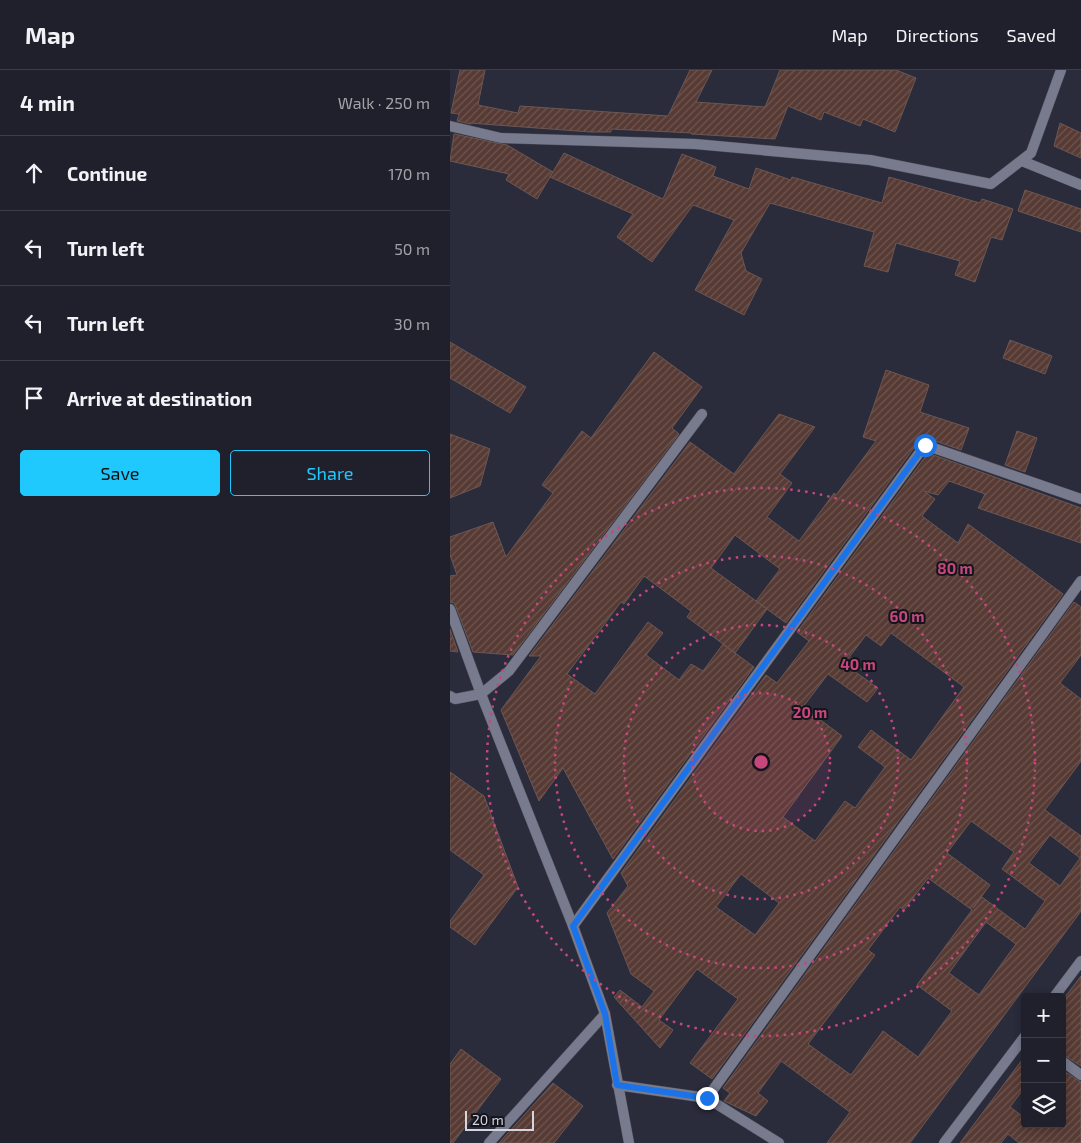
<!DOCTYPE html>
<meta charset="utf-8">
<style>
:root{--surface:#20202c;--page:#282834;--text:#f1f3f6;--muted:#a2a3a9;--line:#3d3e48;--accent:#1fc9fd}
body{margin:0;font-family:"Exo 2",sans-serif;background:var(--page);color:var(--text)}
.controls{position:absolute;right:15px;bottom:15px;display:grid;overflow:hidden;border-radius:5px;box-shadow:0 2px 8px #0003}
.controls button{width:45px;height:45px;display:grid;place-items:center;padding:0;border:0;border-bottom:1px solid var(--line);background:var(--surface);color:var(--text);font:25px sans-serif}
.scale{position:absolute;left:15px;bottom:12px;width:69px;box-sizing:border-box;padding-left:5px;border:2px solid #d4d5df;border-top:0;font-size:14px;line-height:18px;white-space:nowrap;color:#d4d5df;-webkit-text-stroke:4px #14141c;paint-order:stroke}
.stop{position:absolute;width:15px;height:15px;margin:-11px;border:4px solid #1a73e8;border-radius:50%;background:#fff}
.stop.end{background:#1a73e8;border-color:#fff;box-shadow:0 1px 5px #0008}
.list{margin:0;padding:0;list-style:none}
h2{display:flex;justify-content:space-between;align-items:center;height:65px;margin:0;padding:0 20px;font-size:21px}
h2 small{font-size:16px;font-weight:400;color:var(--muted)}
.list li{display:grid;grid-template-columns:32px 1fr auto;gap:15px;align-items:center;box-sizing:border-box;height:75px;padding:0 20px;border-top:1px solid var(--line)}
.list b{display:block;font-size:19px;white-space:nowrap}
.list em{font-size:16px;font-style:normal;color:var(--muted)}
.actions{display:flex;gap:10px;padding:15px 20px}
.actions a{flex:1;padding:11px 0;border:1px solid var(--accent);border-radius:5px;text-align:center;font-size:18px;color:var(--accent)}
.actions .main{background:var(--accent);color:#111}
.icon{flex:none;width:28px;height:28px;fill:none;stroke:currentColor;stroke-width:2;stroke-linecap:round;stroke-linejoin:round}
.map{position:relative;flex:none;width:631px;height:1073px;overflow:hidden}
header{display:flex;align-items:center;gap:30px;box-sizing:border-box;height:70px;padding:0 25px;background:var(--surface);border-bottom:1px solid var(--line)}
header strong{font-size:24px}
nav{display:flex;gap:28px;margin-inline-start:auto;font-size:18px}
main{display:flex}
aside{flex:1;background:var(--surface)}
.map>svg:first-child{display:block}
.building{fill:url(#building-hatch);stroke:#6c5753;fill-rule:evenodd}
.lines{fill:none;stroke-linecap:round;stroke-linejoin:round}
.lane-casing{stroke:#494957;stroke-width:11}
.street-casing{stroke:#494957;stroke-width:11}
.lane{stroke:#787a8d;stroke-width:10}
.street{stroke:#787a8d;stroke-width:10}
.route{stroke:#1a73e8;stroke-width:6}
.ring{fill:none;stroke:#c6477c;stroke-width:2.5;stroke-dasharray:2.5 5}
.centre{fill:#c6477c;stroke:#14141c;stroke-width:2.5}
.ring-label{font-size:15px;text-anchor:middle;font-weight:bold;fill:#c6477c;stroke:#14141c;stroke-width:4;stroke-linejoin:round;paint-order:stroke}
</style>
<header>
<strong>Map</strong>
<nav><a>Map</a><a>Directions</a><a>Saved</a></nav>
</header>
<main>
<aside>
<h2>4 min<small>Walk · 250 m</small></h2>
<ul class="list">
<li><svg class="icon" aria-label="ahead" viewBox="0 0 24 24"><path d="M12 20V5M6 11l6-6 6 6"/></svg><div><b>Continue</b></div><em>170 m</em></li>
<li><svg class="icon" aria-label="left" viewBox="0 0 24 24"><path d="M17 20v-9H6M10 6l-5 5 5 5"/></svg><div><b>Turn left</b></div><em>50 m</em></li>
<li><svg class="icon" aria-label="left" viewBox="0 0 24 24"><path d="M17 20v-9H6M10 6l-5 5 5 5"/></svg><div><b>Turn left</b></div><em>30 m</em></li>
<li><svg class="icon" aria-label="arrive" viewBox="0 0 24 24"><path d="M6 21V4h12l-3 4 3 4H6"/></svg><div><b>Arrive at destination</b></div></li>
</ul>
<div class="actions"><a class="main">Save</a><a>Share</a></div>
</aside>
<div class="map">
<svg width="631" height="1073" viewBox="0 0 631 1073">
<defs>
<pattern id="building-hatch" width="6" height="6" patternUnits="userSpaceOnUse" patternTransform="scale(1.25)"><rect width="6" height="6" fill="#573a34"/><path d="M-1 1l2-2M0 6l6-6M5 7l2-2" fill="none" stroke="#6e5651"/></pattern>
</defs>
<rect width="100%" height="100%" fill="#2a2b3b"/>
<g class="building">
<polygon points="10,0 35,0 28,35 68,43 70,36 218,46 240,0 262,0 246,32 315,37 330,0 446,0 466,8 445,62 413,49 410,56 374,42 371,50 338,36 325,69 241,64 242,63 161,59 161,62 141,62 19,53 21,54 7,51 9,44 1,43"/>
<polygon points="610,53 631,63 631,88 604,76"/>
<polygon points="4,64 57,75 103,102 87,129 56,110 59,104 0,91"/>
<polygon points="114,83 213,129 232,84 266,97 263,106 299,119 306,98 341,110 342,107 432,133 439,107 530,133 532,129 563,139 552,170 541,167 525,212 505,205 510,191 446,173 438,202 414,196 424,162 320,133 291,183 296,201 312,209 294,245 245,220 284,150 243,135 202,192 167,167 183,144 100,107"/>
<polygon points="575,120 631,139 631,162 568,141"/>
<polygon points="560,270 602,286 595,304 553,288"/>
<polygon points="0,272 76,317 60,343 0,308"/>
<polygon points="204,282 252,317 222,358 229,364 63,585 23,582 6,537 4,533 0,532 0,506 7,505 0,485 0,467 43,452 56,487 103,423 92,415 132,361 141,368"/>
<polygon points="436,300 479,315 470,342 519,358 511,380 477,368 472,369 469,371 336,553 306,531 330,499 285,465 261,498 317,539 285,583 237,547 241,541 194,506 174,534 171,532 117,604 145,624 198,552 213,563 196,585 229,610 241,594 253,601 273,574 304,597 163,789 113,698 89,731 51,640 91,586 79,586 240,372 284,404 329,344 365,357 330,404 342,413 317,447 349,471 384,423 386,425 426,371 413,367"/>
<polygon points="567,361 587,368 575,402 555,395"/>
<polygon points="0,364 40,379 30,416 0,428"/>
<path d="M478 383 631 438V473L528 438 535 424 499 411 488 425 474 421 485 429 472 446 508 473 518 454 613 524 262 1009 240 993 288 929 247 899 209 950 223 960 210 978 164 927 170 920 192 937 204 921 181 904 157 843 178 816 171 803 316 605 327 613 359 571 347 562ZM441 563 514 617 461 690 421 660 408 677 435 697 405 738 395 731 365 771 333 747 392 666 353 637 378 604 417 632 428 618 394 594 416 565 431 576ZM291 804 329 833 305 865 266 837Z"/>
<path d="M624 532 631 537V585L610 613 631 629V691L595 740 631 766V841L460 1073H377L400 1042 331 991 308 1023 318 1031 306 1046 274 1031 280 1023 273 1018ZM521 751 564 782 552 799 595 831 575 859 532 827 523 838 540 815 497 783ZM600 765 630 788 610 816 579 793ZM478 808 522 840 467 915 502 941 468 987 433 961 401 1005 358 974 425 885 418 880 450 837 454 840ZM536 852 566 874 529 925 499 903Z"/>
<polygon points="0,559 8,582 0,581"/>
<polygon points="0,702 34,726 68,817 25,875 0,857 0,851 34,805 0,780"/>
<polygon points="631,906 631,996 612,984 612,931"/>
<polygon points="11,979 51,1009 3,1073 0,1073 0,994"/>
<polygon points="575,986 575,1017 560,1037 575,1048 575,1054 612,1054 612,1000 631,1012 631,1073 569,1073 558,1064 551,1073 510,1073"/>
<polygon points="103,1013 133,1036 104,1073 49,1073"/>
</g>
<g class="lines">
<g class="lane-casing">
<g id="lane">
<polyline points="572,91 631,115"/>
<polyline points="123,856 475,375 631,429"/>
<polyline points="257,1028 631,511"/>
</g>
</g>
<g class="street-casing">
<g id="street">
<polyline points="0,56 51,68 245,74 420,90 541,114 581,83 611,0"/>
<polyline points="0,539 31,624 123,856 155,944 179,1073"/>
<polyline points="0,626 5,629 31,624 59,601 252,344"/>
<polyline points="604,927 631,891"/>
<polyline points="612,991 631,1005"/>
<polyline points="167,1015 257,1028 329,1073"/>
<polyline points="39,1073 155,944"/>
<polyline points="494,1073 575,966"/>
</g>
</g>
<use href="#lane" class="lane"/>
<use href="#street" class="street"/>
</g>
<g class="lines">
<polyline class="route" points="257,1028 167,1015 155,944 123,856 475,375"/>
</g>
<circle cx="311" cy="692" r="69" fill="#c6477c" fill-opacity=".12"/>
<g class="ring">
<circle cx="311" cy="692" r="69"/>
<circle cx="311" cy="692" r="137"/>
<circle cx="311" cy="692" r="206"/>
<circle cx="311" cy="692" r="274"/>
</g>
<circle cx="311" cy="692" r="8" class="centre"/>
<g class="ring-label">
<text x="505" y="504">80 m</text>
<text x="457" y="552">60 m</text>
<text x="408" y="600">40 m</text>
<text x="360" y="648">20 m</text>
</g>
</svg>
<div class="controls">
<button>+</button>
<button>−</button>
<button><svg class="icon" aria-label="layers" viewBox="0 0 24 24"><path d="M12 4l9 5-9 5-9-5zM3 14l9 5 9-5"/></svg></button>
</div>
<div class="scale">20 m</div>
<div class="stop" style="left:475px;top:375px"></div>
<div class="stop end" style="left:257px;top:1028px"></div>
</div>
</main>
